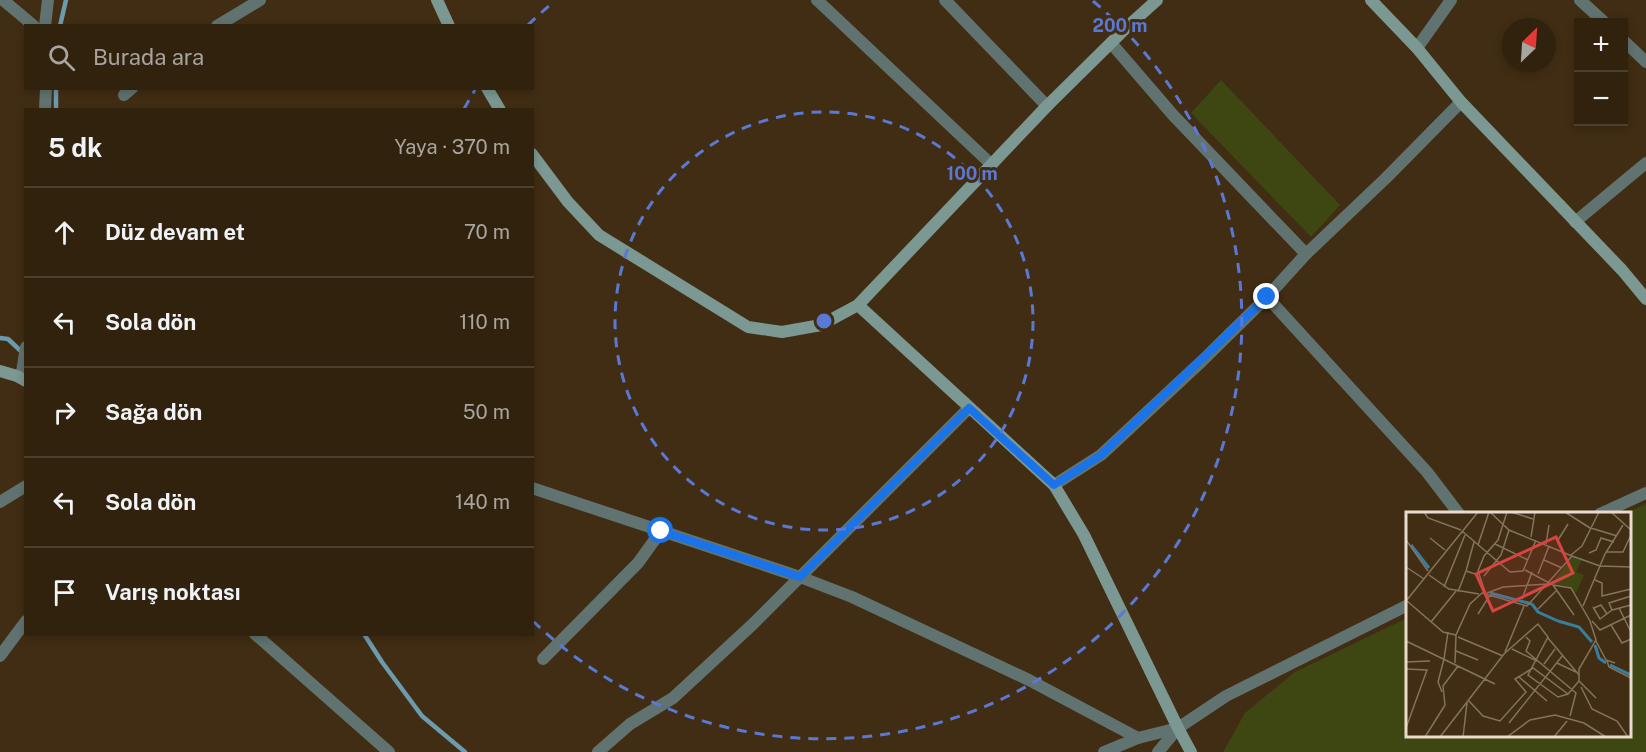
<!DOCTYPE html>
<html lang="tr">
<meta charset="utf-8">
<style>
:root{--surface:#31220e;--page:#3d2f1c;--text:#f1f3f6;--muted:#a8a49e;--line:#4c3f2e}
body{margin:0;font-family:"Public Sans",sans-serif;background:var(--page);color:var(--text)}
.controls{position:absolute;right:18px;top:18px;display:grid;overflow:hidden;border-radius:0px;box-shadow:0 3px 9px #0003}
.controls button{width:54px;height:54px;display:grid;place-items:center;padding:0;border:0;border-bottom:2px solid var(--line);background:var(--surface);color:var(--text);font:30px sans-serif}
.compass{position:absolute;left:1502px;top:18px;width:54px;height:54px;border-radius:50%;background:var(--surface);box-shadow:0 3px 9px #0003;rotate:25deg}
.stop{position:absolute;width:18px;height:18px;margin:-14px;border:4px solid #1a73e8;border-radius:50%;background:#fff}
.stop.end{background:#1a73e8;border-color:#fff;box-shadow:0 2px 6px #0008}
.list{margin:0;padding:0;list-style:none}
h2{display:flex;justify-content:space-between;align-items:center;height:78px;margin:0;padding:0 24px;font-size:26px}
h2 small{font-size:20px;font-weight:400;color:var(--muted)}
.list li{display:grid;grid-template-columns:39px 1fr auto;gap:18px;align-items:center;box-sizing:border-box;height:90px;padding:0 24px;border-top:2px solid var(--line)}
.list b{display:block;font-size:22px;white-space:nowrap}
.list em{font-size:20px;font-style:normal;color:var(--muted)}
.icon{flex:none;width:33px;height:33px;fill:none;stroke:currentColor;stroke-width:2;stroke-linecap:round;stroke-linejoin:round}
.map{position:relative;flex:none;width:1646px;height:752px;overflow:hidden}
.search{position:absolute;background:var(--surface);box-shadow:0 3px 9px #0003;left:24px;top:24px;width:510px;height:66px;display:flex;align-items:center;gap:15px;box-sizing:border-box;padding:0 21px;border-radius:0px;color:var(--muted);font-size:22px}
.panel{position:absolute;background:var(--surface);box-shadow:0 3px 9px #0003;left:24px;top:108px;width:510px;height:528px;border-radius:0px}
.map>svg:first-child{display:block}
.green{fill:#3e4712}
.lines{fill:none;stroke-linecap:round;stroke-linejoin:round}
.stream{stroke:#6c9bae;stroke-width:4.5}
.street{stroke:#617370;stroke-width:12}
.secondary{stroke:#7b9892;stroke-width:12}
.route{stroke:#1a73e8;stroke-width:8}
.ring{fill:none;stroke:#5a79d5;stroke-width:3;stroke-dasharray:10 8}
.inset-river{fill:none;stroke:#377fa1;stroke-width:3}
.inset-road{fill:none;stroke:#84735d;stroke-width:1.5}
.view{fill:#d94341;fill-opacity:0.15;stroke:#d94341;stroke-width:3}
.inset-edge{fill:none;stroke:#e9dccd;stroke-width:3}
.centre{fill:#5a79d5;stroke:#412d13;stroke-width:3}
.ring-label{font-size:18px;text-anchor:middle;font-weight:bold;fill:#5a79d5;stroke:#412d13;stroke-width:6;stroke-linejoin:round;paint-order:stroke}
</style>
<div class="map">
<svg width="1646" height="752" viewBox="0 0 1646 752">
<rect width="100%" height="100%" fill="#412d13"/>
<g class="green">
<polygon points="1221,80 1340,205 1311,237 1191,113"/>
<polygon points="1646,504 1646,752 1223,752 1245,713 1295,672 1407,618 1408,736 1630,736 1630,514 1626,513"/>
</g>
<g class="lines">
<g class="stream">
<polyline points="60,26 66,0"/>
<polyline points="56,110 56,88"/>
<polyline points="0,338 8,339 24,354"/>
<polyline points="364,634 382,662 422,716 465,752"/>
</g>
<g class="street">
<polyline points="3,0 34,26"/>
<polyline points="817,0 992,165"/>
<polyline points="945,0 1047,106"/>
<polyline points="1580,0 1604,22"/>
<polyline points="45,26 48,0"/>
<polyline points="217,26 260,0"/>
<polyline points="1624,41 1646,62"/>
<polyline points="1111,43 1173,115 1306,254"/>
<polyline points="1417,48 1451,0"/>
<polyline points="124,95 132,88"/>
<polyline points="45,110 46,88"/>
<polyline points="1575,222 1646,163"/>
<polyline points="1267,297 1427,472 1459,514"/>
<polyline points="17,376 22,372 26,347"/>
<polyline points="1054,485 1101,455 1202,361 1267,297 1306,254 1386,178 1461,102"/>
<polyline points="532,488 800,577 852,597 1029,680 1138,738"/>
<polyline points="0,502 26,486"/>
<polyline points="1600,514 1646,493"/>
<polyline points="255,634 389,752"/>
<polyline points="0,656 26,621"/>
<polyline points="543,659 638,563 661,531"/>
<polyline points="598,752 630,724 673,698 753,624 969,408"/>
<polyline points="1104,752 1138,738 1178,728 1226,696 1408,605"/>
<polyline points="1158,752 1178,728"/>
</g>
<g class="secondary">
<polyline points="437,0 449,26"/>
<polyline points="1371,0 1417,48 1461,102 1622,270 1646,299"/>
<polyline points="487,88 500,110"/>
<polyline points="532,154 568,202 599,235 748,327 782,332 821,325 858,305 1047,106 1127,27 1157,0"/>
<polyline points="858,305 1054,485 1084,535 1178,728 1191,752"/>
<polyline points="0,371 17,376 26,381"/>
</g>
</g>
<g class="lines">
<polyline class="route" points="661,531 800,577 969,408 1054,485 1101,455 1267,297"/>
</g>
<g class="ring">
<circle cx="824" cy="321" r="209"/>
<path d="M464 109A418 418 0 0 1 475 90M528 25A418 418 0 0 1 555 1M1093 1A418 418 0 1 1 534 622"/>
</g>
<g transform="translate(1406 512)">
<rect width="225" height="225" fill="#412d13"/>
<path d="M166 44 176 48 170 60 178 63 170 81 162 74 146 72Z" fill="#3e4712"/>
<path class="inset-river" d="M5 33 23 56M84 81 126 92M126 92 132 100 152 109M152 109 173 115 186 130M189 133 193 146 200 151M204 153 225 163"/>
<path class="inset-road" d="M18 0 22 6 55 18M84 0 103 18 166 44 194 54 225 55M105 0 127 7M159 0 184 16M205 0 225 18M185 16 211 24M56 19 104 60 117 59 130 28M125 25 129 0M24 26 39 38M0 28 22 59M152 28 162 12M68 30 60 59 72 63M89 32 122 48M140 32 143 13M72 33 83 0M201 40H217L225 23M183 41 190 38 195 26 208 30M165 43 176 34 193 0M138 48 156 56M0 55 18 67M132 62 143 34M23 63 43 77 73 82M78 64 95 43 103 18M189 68 196 71V84L225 77M147 73 168 103M38 75 59 23M52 80 60 59M79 80 72 59 78 44 92 28 101 0M81 81 97 75 142 72M225 84 203 91 206 98 225 93M116 87 126 60M0 89 72 0M1 89 37 120 50 123M177 94 199 42 217 13M187 95 194 107 206 98M188 96 195 93 201 102M213 96 225 120M132 97 150 79M72 102 84 83M186 109 194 118 225 103M25 110 50 79M205 113 216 131 225 127M52 125 97 144M120 125 124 129 120 139 170 181 164 204M142 126 173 163M0 129 89 172M190 129 200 148 209 151M106 137 131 149M50 139 72 148M99 140 118 94M38 147 42 120M201 149 203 155 225 166M0 150 24 149M49 151 50 123 64 92 76 81 121 94 166 44M151 151 170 160M138 152 149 137M0 157 21 158 0 216M113 165 141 189M173 169 190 186M175 175 186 197 211 209 222 225M36 180 32 170 38 147M63 189 77 204 94 209 120 180 109 167 127 156 162 182M103 211 157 143M19 225 39 193 37 174 52 154M34 225 98 142 132 112 142 125 122 163 152 185 162 182 173 169V157L190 128 184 109 165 76 147 73 119 58M57 225 61 191M101 225 124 208 149 203 178 211 200 225M148 225 161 209"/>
<path class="view" d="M150 25 167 61 87 99 70 62Z"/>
<rect width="225" height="225" class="inset-edge"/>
</g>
<circle cx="824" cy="321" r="9" class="centre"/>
<g class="ring-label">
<text x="1120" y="32">200 m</text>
<text x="972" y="180">100 m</text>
</g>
</svg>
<div class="controls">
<button>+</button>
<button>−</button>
</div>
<svg class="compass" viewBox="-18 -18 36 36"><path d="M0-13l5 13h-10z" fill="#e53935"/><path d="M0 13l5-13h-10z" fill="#a8a49e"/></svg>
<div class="stop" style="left:661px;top:531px"></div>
<div class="stop end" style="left:1267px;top:297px"></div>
<div class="search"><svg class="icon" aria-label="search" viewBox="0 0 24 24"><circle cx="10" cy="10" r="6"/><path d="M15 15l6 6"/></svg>Burada ara</div>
<section class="panel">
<h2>5 dk<small>Yaya · 370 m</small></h2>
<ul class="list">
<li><svg class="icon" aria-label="ahead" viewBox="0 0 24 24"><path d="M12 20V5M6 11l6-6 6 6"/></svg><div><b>Düz devam et</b></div><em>70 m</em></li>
<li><svg class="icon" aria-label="left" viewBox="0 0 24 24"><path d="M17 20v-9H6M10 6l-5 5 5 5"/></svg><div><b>Sola dön</b></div><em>110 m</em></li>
<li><svg class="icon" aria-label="right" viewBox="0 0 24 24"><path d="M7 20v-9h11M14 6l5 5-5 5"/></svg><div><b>Sağa dön</b></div><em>50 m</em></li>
<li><svg class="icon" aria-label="left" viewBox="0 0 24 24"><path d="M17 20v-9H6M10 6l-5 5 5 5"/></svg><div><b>Sola dön</b></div><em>140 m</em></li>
<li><svg class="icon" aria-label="arrive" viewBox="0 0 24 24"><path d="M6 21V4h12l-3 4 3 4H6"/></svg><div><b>Varış noktası</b></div></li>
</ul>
</section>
</div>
